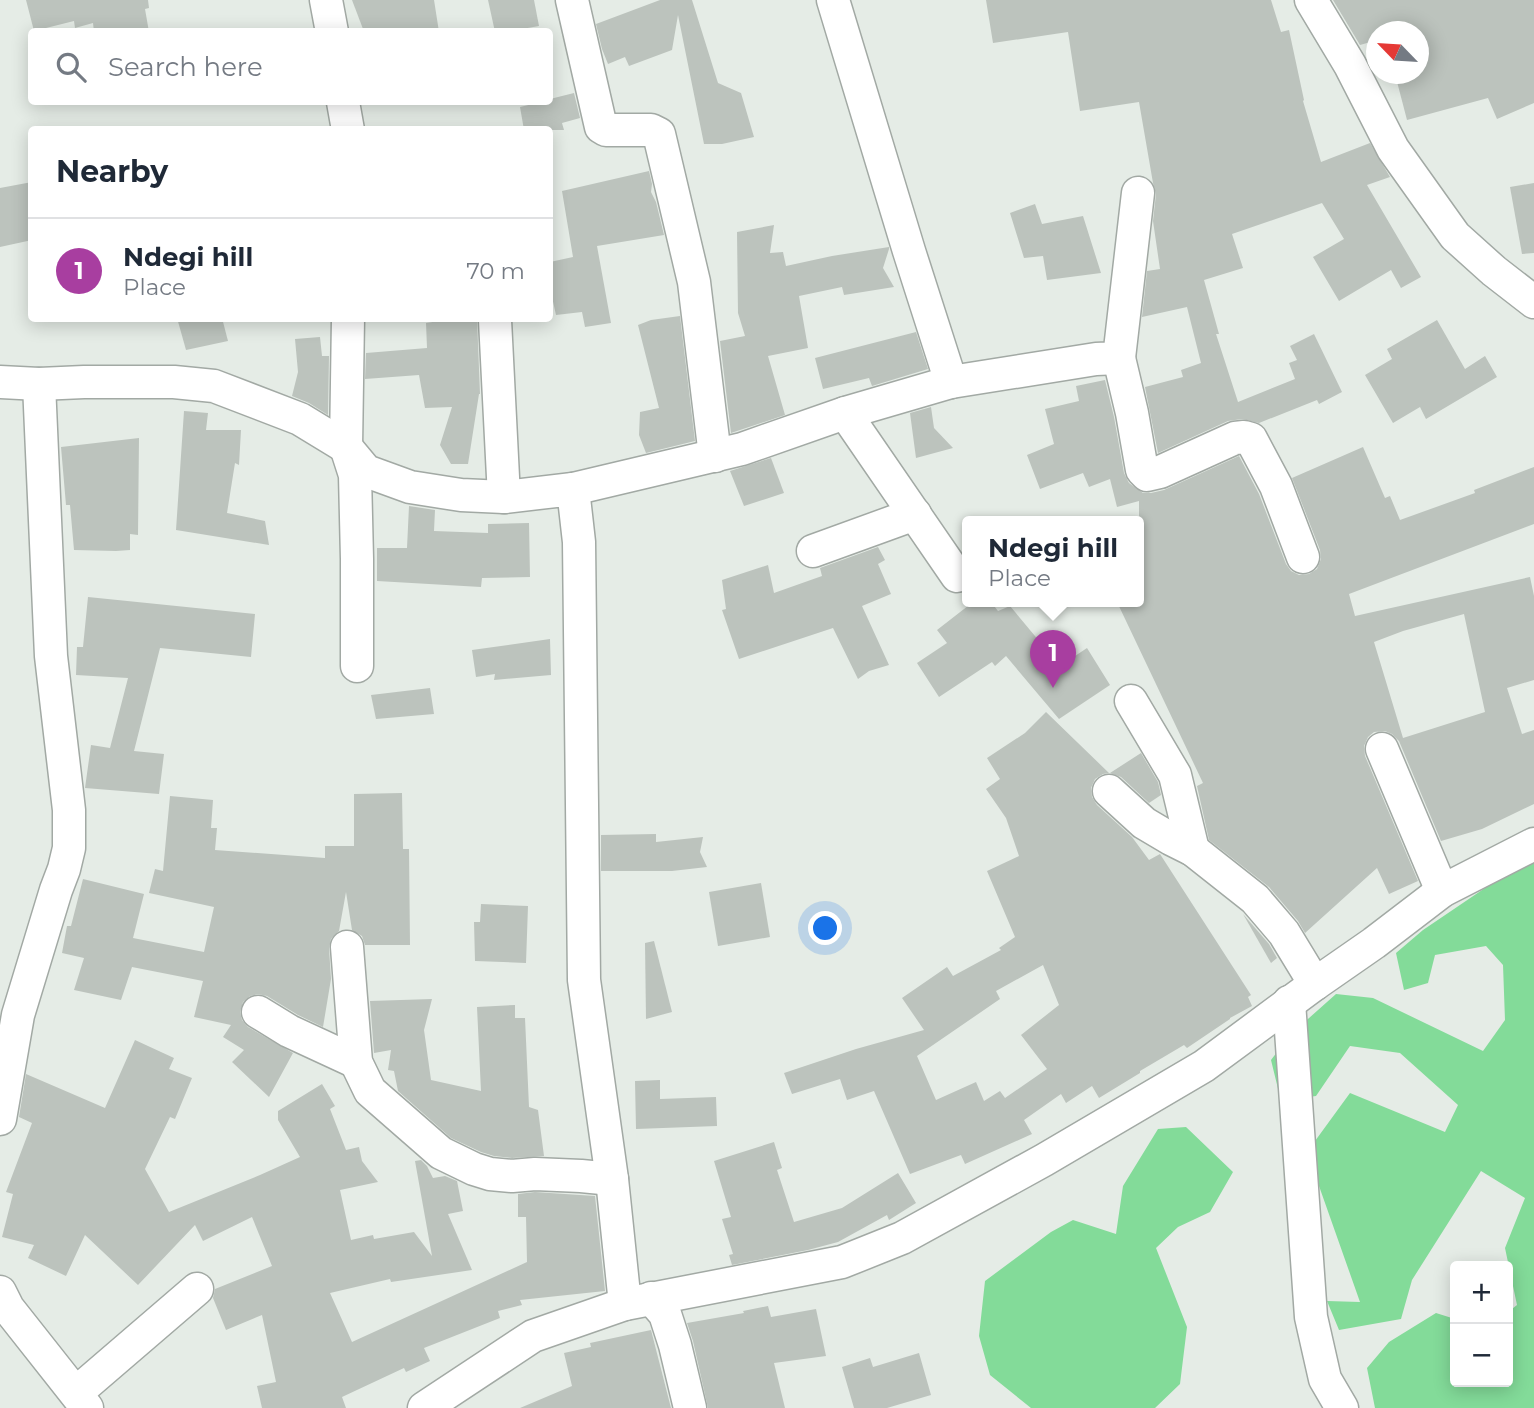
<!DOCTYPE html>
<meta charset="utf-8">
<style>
:root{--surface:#fff;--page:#f2f2f3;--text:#1f2937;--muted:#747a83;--line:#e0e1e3;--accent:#a83ea0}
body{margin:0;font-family:Montserrat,sans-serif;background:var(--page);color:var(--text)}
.controls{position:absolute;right:21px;bottom:21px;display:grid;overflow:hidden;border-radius:7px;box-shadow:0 4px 18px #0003}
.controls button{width:63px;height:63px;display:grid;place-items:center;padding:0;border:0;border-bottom:2px solid var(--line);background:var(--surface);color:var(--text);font:35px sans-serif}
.compass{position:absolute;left:1366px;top:21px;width:63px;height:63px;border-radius:50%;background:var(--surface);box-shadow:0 4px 18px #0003;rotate:295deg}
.you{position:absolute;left:826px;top:929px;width:24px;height:24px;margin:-18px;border:5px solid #fff;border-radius:50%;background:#1a73e8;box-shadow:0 0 0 10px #1a73e833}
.badge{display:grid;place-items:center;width:46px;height:46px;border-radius:50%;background:var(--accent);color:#fff;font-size:23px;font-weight:700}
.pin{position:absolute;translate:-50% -58px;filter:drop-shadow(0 2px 4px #0008)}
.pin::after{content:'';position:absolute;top:37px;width:24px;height:21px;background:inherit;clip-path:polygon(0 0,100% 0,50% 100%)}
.popup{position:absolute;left:962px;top:516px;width:182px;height:91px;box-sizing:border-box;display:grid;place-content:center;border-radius:7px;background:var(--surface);filter:drop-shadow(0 2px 5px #0005);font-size:23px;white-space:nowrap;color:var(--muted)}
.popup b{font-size:26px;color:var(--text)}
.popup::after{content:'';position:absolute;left:50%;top:100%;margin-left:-14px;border:14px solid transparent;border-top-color:var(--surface)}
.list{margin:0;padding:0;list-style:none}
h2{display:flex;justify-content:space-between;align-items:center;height:91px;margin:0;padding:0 28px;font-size:30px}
h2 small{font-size:23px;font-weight:400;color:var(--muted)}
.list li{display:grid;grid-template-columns:46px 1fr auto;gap:21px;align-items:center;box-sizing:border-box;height:105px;padding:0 28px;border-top:2px solid var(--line)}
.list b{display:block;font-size:26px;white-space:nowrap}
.list p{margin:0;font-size:23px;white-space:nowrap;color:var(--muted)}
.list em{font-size:23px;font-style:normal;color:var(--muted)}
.icon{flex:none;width:38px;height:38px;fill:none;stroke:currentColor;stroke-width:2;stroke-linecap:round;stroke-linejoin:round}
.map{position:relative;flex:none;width:1534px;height:1408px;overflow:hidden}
.search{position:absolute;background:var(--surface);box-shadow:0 4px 18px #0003;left:28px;top:28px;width:525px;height:77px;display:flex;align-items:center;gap:18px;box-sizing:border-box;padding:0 24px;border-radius:7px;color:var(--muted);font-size:26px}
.panel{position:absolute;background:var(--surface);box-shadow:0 4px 18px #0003;left:28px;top:126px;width:525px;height:196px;border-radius:7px}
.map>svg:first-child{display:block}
.green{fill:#83db99}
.building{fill:#bcc3bd;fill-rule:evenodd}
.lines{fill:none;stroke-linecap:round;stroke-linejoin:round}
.minor-casing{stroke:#a2a9a4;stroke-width:35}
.minor{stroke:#fff;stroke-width:32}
</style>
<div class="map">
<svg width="1534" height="1408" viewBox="0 0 1534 1408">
<rect width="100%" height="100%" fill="#e5ece6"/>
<g class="green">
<polygon points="1534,858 1534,1408 1375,1408 1367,1368 1389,1342 1436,1313 1455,1319 1455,1382 1508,1382 1508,1312 1517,1305 1505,1248 1525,1198 1481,1171 1412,1280 1401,1319 1339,1330 1327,1301 1360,1302 1307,1152 1350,1093 1445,1132 1458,1105 1400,1053 1350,1046 1316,1096 1281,1101 1271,1060 1290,1035 1336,994 1373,998 1483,1051 1505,1020 1503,965 1486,946 1435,955 1428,983 1404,990 1396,953 1423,930 1519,865"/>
<polygon points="1186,1127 1233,1172 1210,1212 1178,1227 1156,1248 1187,1327 1180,1384 1155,1408 1031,1408 990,1375 979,1336 985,1281 1051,1232 1073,1220 1116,1234 1123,1186 1158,1129"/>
</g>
<g class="building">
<polygon points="26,0 148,0 149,8 145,9 149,32 94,32 93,23 75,28 74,21 34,31"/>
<polygon points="352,0 434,0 439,32 363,29"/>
<polygon points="488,0 534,0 539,26 505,32 495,32"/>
<polygon points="660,0 692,0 718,83 741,93 754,137 722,144 704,144 678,15 672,50 629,66 625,57 608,64 602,49 596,24"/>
<polygon points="986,0 1271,0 1281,32 1289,30 1304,100 1303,101 1321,162 1370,143 1390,177 1367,185 1421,277 1401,288 1391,270 1339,301 1313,257 1344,239 1322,203 1232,234 1243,268 1204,280 1219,334 1216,334 1238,402 1295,379 1289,363 1297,360 1290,346 1314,334 1342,392 1319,404 1317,400 1259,423 1242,419 1228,421 1158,453 1145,387 1183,377 1181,370 1201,363 1187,307 1142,317 1147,271 1160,269 1153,221 1156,194 1153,183 1139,102 1080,111 1068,32 993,43"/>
<polygon points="1333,0 1534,0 1534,103 1497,119 1488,98 1407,120 1395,74 1418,74 1418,32 1376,32 1376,47 1374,41 1360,45"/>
<polygon points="574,93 580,118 562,123 564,130 524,130 520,107 541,102 550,102 550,99"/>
<polygon points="649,171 652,184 651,192 656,202 664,235 597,246 611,323 585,327 582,312 556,315 550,288 550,262 573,257 562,191"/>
<polygon points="32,182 32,240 0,247 0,188"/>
<polygon points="1534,183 1534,253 1522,254 1510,187"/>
<polygon points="1035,204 1042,224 1083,216 1101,273 1047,280 1043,256 1024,258 1010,213"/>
<polygon points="774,225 770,253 783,252 786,266 832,256 889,247 889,249 883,268 894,287 844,295 842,287 799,296 808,348 768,356 785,415 731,433 720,341 745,336 738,313 737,232"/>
<polygon points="680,316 695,441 646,453 639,435 640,412 659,408 638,325 651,320"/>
<polygon points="177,318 222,318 228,341 186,350"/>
<polygon points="458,318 477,318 480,394 479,394 468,464 451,464 440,445 452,407 425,408 419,375 365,379 366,353 427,348 426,323"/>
<polygon points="1437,320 1465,369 1485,356 1497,377 1426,419 1420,407 1393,423 1365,375 1392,359 1387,349"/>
<polygon points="916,332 928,369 872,386 869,378 823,389 815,358"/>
<polygon points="320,337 322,356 329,356 328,415 309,403 292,396 298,372 295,339"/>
<path d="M1105 380 1114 417 1124 473 1129 483 1143 493H1151L1164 490 1239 456 1259 494 1286 564 1291 571 1299 575 1309 574 1317 569 1321 559 1320 550 1292 478 1363 447 1385 498 1390 496 1400 520 1475 493 1474 490 1534 467V524L1349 594 1355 616 1530 577 1534 596V680L1507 688 1522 734 1534 730V804L1482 829 1441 841 1399 741 1392 734 1385 731 1374 732 1368 737 1364 746 1365 756 1418 881 1389 894 1377 868 1305 933 1298 921 1269 887 1209 840 1197 786 1203 783 1117 602H1139V501L1117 507 1110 479 1089 487 1083 473 1040 489 1027 455 1054 444 1045 409 1079 401 1076 386ZM1464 614 1485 712 1403 738 1374 642 1403 631Z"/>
<polygon points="931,407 934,428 953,448 916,458 910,413"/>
<polygon points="184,411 208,413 206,430 241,430 239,465 235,463 227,513 265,521 269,545 176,530"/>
<polygon points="139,438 138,535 130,534 130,550 116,551 74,550 70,505 66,505 61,447"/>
<polygon points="771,458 784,493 744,506 730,471"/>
<polygon points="409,506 435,510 434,531 488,533 488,524 529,523 530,577 482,578 481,587 377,581 377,548 407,548"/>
<polygon points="878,547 885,560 878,564 891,594 862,606 889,665 869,671 858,679 833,628 739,659 722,610 726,609 722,580 768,565 774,593 822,576 820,568"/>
<polygon points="88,597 255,614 251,657 160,648 134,751 164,754 159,794 85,788 91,745 110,748 128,678 76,675 77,647 83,647"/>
<polygon points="973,602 991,602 998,611 1010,606 1060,666 1087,648 1110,685 1059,719 1006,656 995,666 992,662 939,697 917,663 947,643 937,630"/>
<polygon points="550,639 551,675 494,680 495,674 476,677 472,650"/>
<polygon points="430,688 434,714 376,719 371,695"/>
<path d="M1046 712 1109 773 1103 774 1095 779 1091 788 1092 797 1097 805 1132 837 1149 860 1160 854 1251 995 1248 997 1252 1006 1230 1018V1019L1187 1048 1184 1045 1140 1071V1073L1099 1098 1092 1086 1066 1103 1061 1094 1024 1120 1032 1134 965 1164 961 1155 910 1174 874 1091 847 1100 840 1079 792 1094 784 1073 856 1049 924 1030 902 998 947 967 953 976 1001 950 999 948 1015 937 987 871 1019 856 1006 818 986 789 1000 779 987 758 1025 733ZM1043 965 1059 1005 1021 1035 1047 1069 1005 1098 1000 1091 984 1101 976 1082 936 1100 917 1056 1000 999 996 991Z"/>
<polygon points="1141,753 1158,782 1161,795 1149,803 1121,777 1110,773"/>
<polygon points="402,793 403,849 409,849 410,945 365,945 362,936 352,930 346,892 339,931 331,939 329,948 331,979 323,1027 298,1015 267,996 258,994 250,996 243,1002 240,1012 242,1020 248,1027 293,1053 269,1097 232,1062 244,1050 223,1037 231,1025 194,1017 203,981 132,967 121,1000 74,990 84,958 62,953 67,926 71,926 83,879 144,894 133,938 204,952 214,907 149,893 155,869 163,871 170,796 213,800 211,828 217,828 215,850 325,858 325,846 354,846 354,794"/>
<polygon points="656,834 656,842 703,837 700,852 707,867 672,871 601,871 601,835"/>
<polygon points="761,883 770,937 718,946 709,892"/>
<polygon points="481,904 528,906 526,963 475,961 474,922 480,922"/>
<polygon points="1243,914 1269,944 1277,958 1271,963"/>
<polygon points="654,941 672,1012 646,1019 645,943"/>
<polygon points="432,999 424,1030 431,1080 481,1091 477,1007 515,1005 515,1018 525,1018 529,1107 538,1110 544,1156 512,1158 494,1156 481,1152 451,1138 398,1091 394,1071 388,1070 391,1050 374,1053 370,1001"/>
<polygon points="135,1040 174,1058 169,1069 192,1078 175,1119 170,1117 145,1169 169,1212 260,1175 300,1157 278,1120 278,1111 322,1084 335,1106 330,1109 346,1150 359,1147 362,1161 378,1182 340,1190 351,1240 373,1235 374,1239 414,1232 432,1256 415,1161 421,1160 427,1166 433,1178 445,1176 457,1181 463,1211 448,1214 472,1270 391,1282 390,1279 330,1293 352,1342 527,1262 526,1217 518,1217 518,1194 535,1192 595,1196 605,1291 520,1300 522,1305 498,1311 500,1318 424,1348 430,1361 406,1372 404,1368 342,1397 346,1408 262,1408 257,1386 276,1382 262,1315 226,1330 213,1298 215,1289 272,1266 252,1217 203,1241 195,1225 138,1285 85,1235 66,1276 28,1258 34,1245 2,1237 13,1194 6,1192 32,1123 19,1117 26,1074 105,1108"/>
<polygon points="660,1080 660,1099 716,1097 717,1126 636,1129 635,1081"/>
<polygon points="774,1142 782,1168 777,1170 794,1222 842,1208 898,1173 916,1203 889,1220 887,1215 838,1242 808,1250 732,1265 729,1255 733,1254 722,1219 731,1217 714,1161"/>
<polygon points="768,1306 771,1317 816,1309 826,1356 774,1363 785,1408 708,1408 693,1341 687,1323 744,1313 743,1311"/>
<polygon points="651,1330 671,1408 520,1408 572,1386 564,1353 591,1347 590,1343"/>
<polygon points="919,1353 931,1395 887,1408 854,1408 842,1367 870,1358 873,1367"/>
</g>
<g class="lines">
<g class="minor-casing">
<g id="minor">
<polyline points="326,0 332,32"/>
<polyline points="572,0 601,127 606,130 651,130 659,134 694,282 715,456"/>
<polyline points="833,0 909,251 951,382"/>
<polyline points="1311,0 1350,65 1393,149 1455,236 1494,271 1534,302"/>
<polyline points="343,102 348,130"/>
<polyline points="348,318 346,447 355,475 357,559 357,666"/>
<polyline points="495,320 504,497"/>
<polyline points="1119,358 1132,413 1142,470 1147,475 1160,472 1235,438 1244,437 1251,439 1276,486 1303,557"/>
<polyline points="0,382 39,384 84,382 174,382 214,386 300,419 346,447 366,471 410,487 461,495 504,497 573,489 579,542 584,980 612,1179 625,1304"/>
<polyline points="845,413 957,576"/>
<polyline points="573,489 742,449 845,413 951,382 1096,359 1119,358 1138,193"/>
<polyline points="813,551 915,514"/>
<polyline points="1131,701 1175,775 1193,850"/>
<polyline points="1382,749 1442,891"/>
<polyline points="1109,791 1144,823 1171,839 1193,850 1255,899 1284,933 1315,984"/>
<polyline points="347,947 356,1062 370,1091 441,1153 474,1169 490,1174 512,1176 535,1174 581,1176 612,1179"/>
<polyline points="1289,1002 1311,1317 1325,1379 1342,1408"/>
<polyline points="258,1012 289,1031 356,1062"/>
<polyline points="0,1119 18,1015 56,890 64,869 69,848 69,810 51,656 39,384"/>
<polyline points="0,1292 8,1308 87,1408"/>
<polyline points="651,1298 665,1314 675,1345 690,1408"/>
<polyline points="76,1393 197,1289"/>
<polyline points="424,1408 533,1336 625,1304 842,1262 902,1238 1044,1160 1204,1066 1315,984 1374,943 1442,891 1534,844"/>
</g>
</g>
<use href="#minor" class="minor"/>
</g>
</svg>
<div class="controls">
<button>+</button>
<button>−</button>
</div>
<svg class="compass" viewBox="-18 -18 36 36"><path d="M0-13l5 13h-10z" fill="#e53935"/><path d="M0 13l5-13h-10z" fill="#747a83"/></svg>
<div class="you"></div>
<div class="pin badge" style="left:1053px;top:688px">1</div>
<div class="popup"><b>Ndegi hill</b>Place</div>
<div class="search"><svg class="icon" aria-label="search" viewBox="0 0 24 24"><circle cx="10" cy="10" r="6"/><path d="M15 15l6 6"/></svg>Search here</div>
<section class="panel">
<h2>Nearby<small></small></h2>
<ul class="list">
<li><span class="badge">1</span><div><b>Ndegi hill</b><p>Place</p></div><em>70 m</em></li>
</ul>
</section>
</div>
